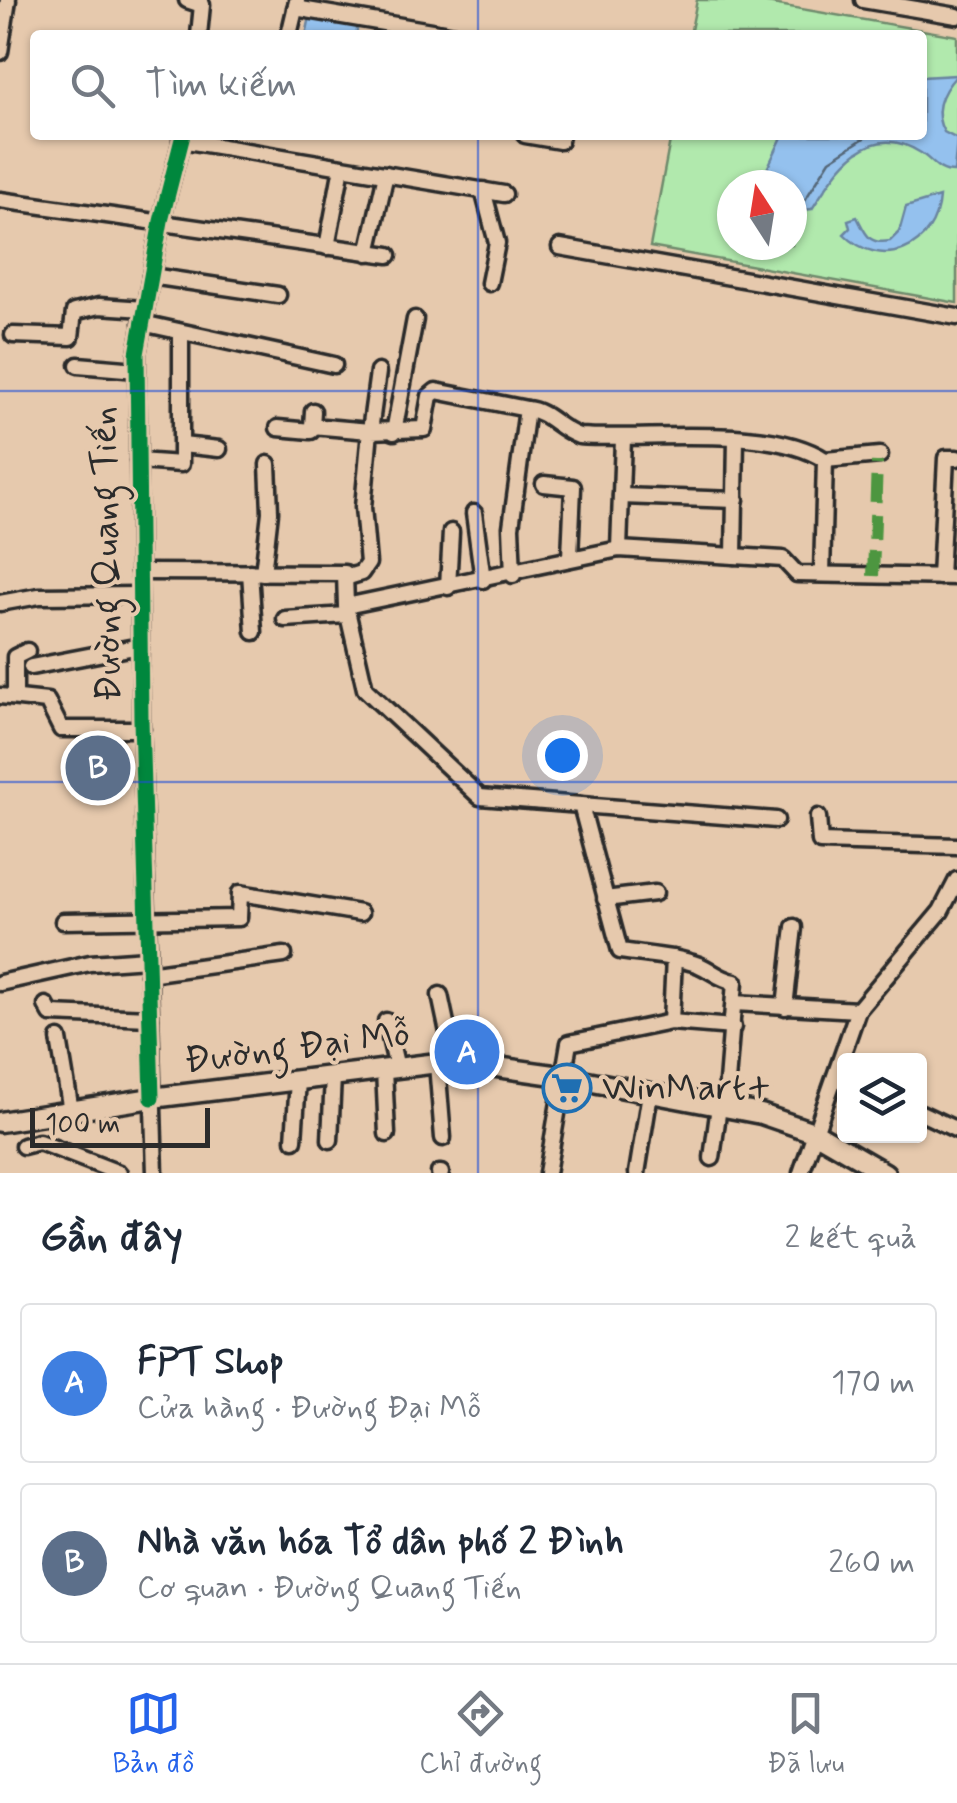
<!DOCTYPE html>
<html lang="vi">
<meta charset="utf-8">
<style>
:root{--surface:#fff;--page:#f6f6f7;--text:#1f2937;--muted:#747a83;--line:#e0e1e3;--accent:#2563eb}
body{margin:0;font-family:Mynerve,sans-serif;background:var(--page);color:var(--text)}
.controls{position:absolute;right:30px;bottom:30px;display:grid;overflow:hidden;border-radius:10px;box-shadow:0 2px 8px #0004}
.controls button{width:90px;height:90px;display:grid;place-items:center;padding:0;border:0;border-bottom:2px solid var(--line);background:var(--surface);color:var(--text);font:50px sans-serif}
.compass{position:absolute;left:717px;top:170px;width:90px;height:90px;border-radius:50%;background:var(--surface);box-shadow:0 2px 8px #0004;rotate:348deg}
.scale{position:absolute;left:30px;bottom:25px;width:180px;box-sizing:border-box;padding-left:10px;border:5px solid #2b2b2b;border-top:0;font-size:28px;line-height:35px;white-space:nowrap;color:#2b2b2b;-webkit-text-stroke:8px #e6c9ad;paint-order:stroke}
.you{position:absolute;left:562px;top:755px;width:35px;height:35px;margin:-25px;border:8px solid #fff;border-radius:50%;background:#1a73e8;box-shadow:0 0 0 15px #1a73e833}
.badge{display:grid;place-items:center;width:65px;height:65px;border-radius:50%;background:var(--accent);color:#fff;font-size:32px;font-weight:700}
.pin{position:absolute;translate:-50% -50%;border:5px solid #fff;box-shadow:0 2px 10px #0006}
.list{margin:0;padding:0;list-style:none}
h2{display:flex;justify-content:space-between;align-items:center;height:130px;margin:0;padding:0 40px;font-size:42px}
h2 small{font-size:32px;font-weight:400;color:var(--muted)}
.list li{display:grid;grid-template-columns:65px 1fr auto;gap:30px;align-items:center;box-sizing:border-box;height:160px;margin:0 20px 20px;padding:0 20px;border:2px solid var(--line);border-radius:10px}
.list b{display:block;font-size:38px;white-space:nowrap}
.list p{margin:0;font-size:32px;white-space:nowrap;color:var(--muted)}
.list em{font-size:32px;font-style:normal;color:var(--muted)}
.icon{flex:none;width:55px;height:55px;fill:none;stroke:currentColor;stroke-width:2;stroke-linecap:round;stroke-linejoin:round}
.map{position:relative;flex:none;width:957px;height:1173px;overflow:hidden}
.search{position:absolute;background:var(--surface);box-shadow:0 2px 8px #0004;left:30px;right:30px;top:30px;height:110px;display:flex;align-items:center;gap:25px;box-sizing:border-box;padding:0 35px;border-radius:10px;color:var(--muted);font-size:38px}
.sheet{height:490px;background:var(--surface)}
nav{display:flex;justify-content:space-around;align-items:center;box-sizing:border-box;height:140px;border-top:2px solid var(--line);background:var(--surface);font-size:28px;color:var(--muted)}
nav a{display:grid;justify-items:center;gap:5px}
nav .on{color:var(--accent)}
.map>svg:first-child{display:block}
.green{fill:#b1e9ad;stroke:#6e8a6c;stroke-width:2.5;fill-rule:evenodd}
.water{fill:#94c1ee;stroke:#6a85a0;stroke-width:2.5}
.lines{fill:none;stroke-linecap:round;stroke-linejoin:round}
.shore{stroke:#556779;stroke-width:2.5}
.minor-casing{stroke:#2b2b2b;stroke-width:21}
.major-casing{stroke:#2b2b2b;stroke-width:25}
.minor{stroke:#e6c9ad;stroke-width:14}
.major{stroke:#e6c9ad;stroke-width:18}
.quiet{stroke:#4d9640;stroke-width:12;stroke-dasharray:25 12;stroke-linecap:butt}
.cycleway-casing{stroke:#e6c9ad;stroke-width:21}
.cycleway{stroke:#00873e;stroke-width:15}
.grid{fill:none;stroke:#1d4ed8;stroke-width:2.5;stroke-opacity:0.55}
.labels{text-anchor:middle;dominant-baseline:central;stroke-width:8;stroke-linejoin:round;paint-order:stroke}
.street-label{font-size:38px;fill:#2b2b2b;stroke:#e6c9ad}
.poi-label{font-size:38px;fill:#2b2b2b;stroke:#e6c9ad;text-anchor:start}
</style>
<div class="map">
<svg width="957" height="1173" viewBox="0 0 957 1173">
<rect width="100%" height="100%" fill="#e6c9ad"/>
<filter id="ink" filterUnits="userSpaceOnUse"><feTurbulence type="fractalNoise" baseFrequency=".01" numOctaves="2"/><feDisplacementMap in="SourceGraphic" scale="20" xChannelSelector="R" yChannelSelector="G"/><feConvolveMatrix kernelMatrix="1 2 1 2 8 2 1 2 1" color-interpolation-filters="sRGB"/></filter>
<g filter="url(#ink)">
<path class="green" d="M697 0H750L957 36V303L650 247 671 135H922V35H690ZM732 185H792V245H732Z"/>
<g class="water">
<polygon points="310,17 358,25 356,35 306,35"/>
<path d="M957 75C942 91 932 111 944 132L957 139 954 172C938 172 933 161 921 153 868 118 836 171 812 209L792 211V185H765L766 171 783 135H922V77Z"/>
<path d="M939 197C936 249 881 272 844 234L850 228 848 220 857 217C866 234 868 245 890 241L899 232 906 207Z"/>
</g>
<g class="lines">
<polyline class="shore" points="792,202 805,200 830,160 869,135"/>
<g class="minor-casing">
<g id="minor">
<polyline points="187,0 202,5 199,35"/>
<polyline points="863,0 957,16"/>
<polyline points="295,8 455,35"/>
<polyline points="289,35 297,1"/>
<polyline points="0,52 8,0"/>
<polyline points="525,135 560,141 561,135"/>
<polyline points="181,140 504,194"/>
<polyline points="483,190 497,243 489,283"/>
<polyline points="0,200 389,255"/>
<polyline points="327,247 342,167"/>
<polyline points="560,247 957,317"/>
<polyline points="368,253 386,174"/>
<polyline points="151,276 278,295"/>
<polyline points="142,323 334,365"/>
<polyline points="13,335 71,337 74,312 99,306 145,309"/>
<polyline points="78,365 137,370"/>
<polyline points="313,411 312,426 370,431 378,372"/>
<polyline points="278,428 311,431 312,426"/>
<polyline points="394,432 415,319"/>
<polyline points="182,445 219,449"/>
<polyline points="825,460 880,455"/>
<polyline points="138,461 181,464 181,333"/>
<polyline points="544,484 573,487 570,557"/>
<polyline points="621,496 736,500"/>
<polyline points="474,513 483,580"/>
<polyline points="619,549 623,439"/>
<polyline points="734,556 736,438"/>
<polyline points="139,572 345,573 346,606 619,549 783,559 797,574 957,577"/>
<polyline points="250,572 254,632"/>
<polyline points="263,573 270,512 268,464"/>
<path d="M513 575 511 527 527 409C548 411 558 429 579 436 649 441 769 423 825 460L822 574"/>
<polyline points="940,577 946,458 957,458"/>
<polyline points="345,578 361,573 368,563 363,507 370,431 424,429 430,396 436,391 527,409"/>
<polyline points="448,587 451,532"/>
<polyline points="0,603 39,596 139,595"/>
<path d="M346 606 365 689 480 797 581 805 620 951C646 955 674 956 699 965 713 971 719 979 735 982L725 1107"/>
<polyline points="285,619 347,615"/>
<polyline points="31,667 140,646"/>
<polyline points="0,696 47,701 61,729 142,729"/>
<polyline points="15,696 15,657 27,651"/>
<polyline points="581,805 776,820"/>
<polyline points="818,817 820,842 957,846"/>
<polyline points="605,899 655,893"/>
<polyline points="63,921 239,918 240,893 360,913"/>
<polyline points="148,974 284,955"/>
<polyline points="0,983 90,963 147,959"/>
<polyline points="440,995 454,1061"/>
<polyline points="734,1003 858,1010"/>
<polyline points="46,1005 51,1014 150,1018"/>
<polyline points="785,1007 794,927"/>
<polyline points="386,1021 397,1068"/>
<polyline points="671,1022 674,958"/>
<polyline points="59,1039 71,1111"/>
<polyline points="437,1064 443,1138"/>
<polyline points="384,1070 387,1134"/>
<polyline points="921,1113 957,1130"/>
<polyline points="294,1140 298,1080"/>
<polyline points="330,1140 333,1076"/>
<polyline points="23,1146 39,1142 119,1173"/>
<polyline points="712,1158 719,1106"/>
<polyline points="155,1173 141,719 137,354 161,221 183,135"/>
<polyline points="439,1173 441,1173"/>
<polyline points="547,1173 569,1043 671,1022 733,1027"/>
<polyline points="637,1173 650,1093"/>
<polyline points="801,1173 858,1010 941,911 957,880"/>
</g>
</g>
<g class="major-casing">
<polyline id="major" points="0,1122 152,1098 454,1061 561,1076 761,1114 816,1133 885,1173"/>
</g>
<use href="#minor" class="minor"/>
<use href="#major" class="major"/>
<polyline class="quiet" points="873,576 877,462"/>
<g class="cycleway-casing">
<polyline id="cycleway" points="152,1098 141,719 137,354 161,221 183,135"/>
</g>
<use href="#cycleway" class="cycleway"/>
</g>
</g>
<path class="grid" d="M478 0V35M478 135V1173M0 391H957M0 782H957"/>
<defs>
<g id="supermarket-ring" transform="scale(2.5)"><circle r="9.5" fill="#e6c9ad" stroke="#1f6fb2" stroke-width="1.5"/><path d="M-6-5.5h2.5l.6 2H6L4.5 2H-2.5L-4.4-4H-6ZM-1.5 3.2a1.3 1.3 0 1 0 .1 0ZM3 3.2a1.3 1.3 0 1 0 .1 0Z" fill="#1f6fb2"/></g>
</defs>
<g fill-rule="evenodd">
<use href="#supermarket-ring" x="567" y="1088"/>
</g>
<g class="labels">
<g class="street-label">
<text transform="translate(107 554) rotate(-91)">Đường Quang Tiến</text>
<text transform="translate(297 1048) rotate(-7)">Đường Đại Mỗ</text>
</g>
<g class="poi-label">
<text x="602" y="1088">WinMart+</text>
</g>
</g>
</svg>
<div class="controls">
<button><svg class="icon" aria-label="layers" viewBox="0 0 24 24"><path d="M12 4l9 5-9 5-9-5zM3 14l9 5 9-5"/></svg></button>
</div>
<svg class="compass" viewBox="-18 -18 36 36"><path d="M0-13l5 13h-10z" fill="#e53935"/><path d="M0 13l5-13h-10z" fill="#747a83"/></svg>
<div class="scale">100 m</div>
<div class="you"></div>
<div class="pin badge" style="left:467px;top:1052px;background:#3f7fe0">A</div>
<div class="pin badge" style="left:98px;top:768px;background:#5c6f8a">B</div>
<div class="search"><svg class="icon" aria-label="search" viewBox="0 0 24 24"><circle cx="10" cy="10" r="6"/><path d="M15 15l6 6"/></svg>Tìm kiếm</div>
</div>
<section class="sheet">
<h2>Gần đây<small>2 kết quả</small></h2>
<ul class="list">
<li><span class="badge" style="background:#3f7fe0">A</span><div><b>FPT Shop</b><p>Cửa hàng · Đường Đại Mỗ</p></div><em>170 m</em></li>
<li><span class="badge" style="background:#5c6f8a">B</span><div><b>Nhà văn hóa Tổ dân phố 2 Đình</b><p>Cơ quan · Đường Quang Tiến</p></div><em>260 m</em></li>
</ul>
</section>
<nav>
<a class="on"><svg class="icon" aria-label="map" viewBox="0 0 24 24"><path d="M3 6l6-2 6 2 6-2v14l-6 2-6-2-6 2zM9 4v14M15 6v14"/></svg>Bản đồ</a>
<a><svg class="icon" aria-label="directions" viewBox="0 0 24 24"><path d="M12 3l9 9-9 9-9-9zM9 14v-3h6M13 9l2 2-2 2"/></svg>Chỉ đường</a>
<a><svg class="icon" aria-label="saved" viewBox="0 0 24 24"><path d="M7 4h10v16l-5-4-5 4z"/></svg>Đã lưu</a>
</nav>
